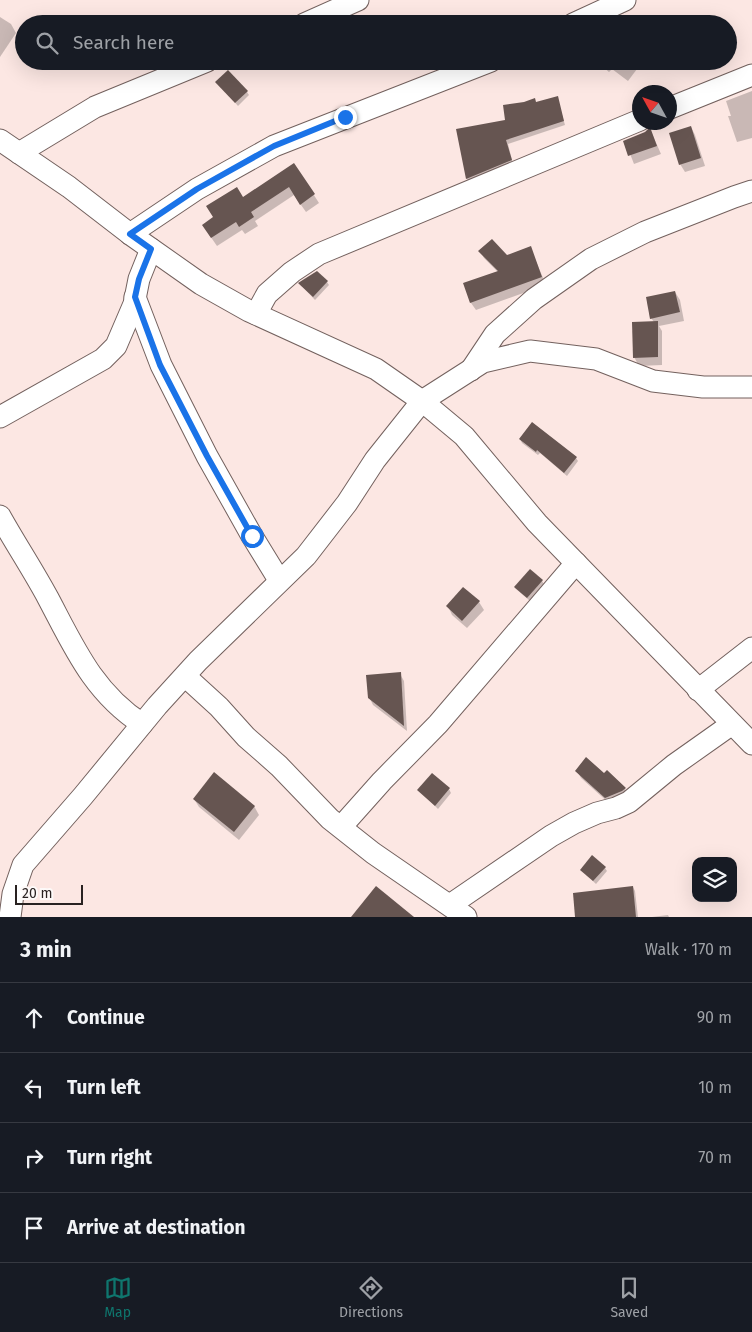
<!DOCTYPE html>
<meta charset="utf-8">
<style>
:root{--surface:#171b24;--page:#20242c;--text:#f1f3f6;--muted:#9ea1a6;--line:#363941;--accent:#0f766e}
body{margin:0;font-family:"Fira Sans",sans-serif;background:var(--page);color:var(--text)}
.controls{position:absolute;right:15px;bottom:15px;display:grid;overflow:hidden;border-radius:10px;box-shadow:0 5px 20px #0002}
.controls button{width:45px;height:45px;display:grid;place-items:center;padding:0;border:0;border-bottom:1px solid var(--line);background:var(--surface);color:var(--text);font:25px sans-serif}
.compass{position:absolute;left:632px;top:85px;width:45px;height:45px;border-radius:50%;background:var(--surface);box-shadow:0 5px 20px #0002;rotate:310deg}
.scale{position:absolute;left:15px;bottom:12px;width:68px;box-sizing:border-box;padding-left:5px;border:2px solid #292221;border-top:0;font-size:14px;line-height:18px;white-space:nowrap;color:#292221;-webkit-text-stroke:4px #fdf9f8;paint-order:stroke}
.stop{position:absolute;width:15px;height:15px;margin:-11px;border:4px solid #1a73e8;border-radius:50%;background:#fff}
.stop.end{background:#1a73e8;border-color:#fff;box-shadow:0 1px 5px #0008}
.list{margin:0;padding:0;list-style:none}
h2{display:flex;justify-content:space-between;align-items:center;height:65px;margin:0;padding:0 20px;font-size:21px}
h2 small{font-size:16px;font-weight:400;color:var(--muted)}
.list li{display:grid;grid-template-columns:32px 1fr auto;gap:15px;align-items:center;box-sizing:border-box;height:70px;padding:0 20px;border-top:1px solid var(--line)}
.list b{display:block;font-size:19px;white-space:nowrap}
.list em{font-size:16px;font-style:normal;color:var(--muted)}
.icon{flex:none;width:28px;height:28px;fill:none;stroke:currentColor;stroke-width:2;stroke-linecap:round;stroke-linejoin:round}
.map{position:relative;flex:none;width:752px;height:917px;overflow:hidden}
.search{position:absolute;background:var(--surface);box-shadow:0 5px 20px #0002;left:15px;right:15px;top:15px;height:55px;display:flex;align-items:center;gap:12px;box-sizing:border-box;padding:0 18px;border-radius:28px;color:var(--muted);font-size:19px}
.sheet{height:345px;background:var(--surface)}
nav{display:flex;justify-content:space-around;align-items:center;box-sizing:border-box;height:70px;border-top:1px solid var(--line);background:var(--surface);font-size:14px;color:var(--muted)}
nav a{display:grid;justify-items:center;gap:2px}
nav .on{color:var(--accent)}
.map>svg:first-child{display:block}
.shadow{fill:#0003}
.building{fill:#665551}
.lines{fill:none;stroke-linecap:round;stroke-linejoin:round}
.street-casing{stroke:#73615e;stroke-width:23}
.street{stroke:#fff;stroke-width:21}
.route{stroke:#1a73e8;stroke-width:6}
</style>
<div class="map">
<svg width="752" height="917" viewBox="0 0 752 917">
<rect width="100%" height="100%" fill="#fce7e3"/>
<g class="shadow">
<polygon points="0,17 11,24 16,33 0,57"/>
<polygon points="596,61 643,61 628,81 612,69 609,72"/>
<polygon points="217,82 247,92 249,95 238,106"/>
<polygon points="752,91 752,138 737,142 728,116 731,116 726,101"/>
<polygon points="557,97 565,125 508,144 513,164 469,182 467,179 458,130 507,121 524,103 536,103"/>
<polygon points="691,127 695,135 705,166 685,172 680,164"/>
<polygon points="650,129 661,154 634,164 625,141 645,133"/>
<polygon points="294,164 319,203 306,212 294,195 255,221 258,226 245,234 242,230 217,246 208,233 242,199"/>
<polygon points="530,247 546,285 476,310 471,303 465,283 498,272 484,258 480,251 507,256"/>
<polygon points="327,282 329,285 315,300 300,284"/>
<polygon points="675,292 680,300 684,321 659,326 662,331 662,365 639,366 634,357 654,322 651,318"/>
<polygon points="520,439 576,458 578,461 567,476 540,453 538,455 522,443"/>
<polygon points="542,581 544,584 530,601 515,588"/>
<polygon points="479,602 484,610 467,628 452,615 448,606"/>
<polygon points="400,674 404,681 407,731 373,705 369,697"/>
<polygon points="577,771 605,774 607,772 625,789 629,796 610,804 581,778"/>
<polygon points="449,789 451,793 438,809 419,790"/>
<polygon points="194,799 254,806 259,815 239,840 199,807"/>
<polygon points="605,868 607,871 596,884 581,870"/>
<polygon points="633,887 635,891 638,917 611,917"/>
<polygon points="668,915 669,917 652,917"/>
</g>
<g class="building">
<polygon points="228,70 248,91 235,103 215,82"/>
<polygon points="558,96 564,121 506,140 512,160 466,179 456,129 505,120 503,105 524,102 535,98 536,102"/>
<polygon points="691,126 701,158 679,165 669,133"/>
<polygon points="650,127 657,146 628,156 623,141 645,132"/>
<polygon points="294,163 315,194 300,205 289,187 251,212 254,217 239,227 236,222 211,238 202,225 213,217 206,206 237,187 243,197"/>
<polygon points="492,239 507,255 531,246 542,277 470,303 463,283 498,271 478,251"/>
<polygon points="317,271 328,281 313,297 298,283"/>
<polygon points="675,291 680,312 650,319 646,297"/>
<polygon points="658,321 658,357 633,358 632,322"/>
<polygon points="532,422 577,457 564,473 537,450 536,452 519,439"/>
<polygon points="530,569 543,580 527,598 514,587"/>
<polygon points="463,587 480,601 462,621 446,606"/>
<polygon points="401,672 404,726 368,698 366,675"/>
<polygon points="586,757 604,773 607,770 626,788 622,791 605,798 575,771"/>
<polygon points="214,772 255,806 234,832 193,799"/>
<polygon points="432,773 450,788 435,806 417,790"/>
<polygon points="592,855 606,867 593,881 580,870"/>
<polygon points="376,886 414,917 351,917"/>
<polygon points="633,886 636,917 575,917 573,893"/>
</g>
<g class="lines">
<g class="street-casing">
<g id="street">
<polyline points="304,24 358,0"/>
<polyline points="573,24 625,0"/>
<polyline points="670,108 752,75"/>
<polyline points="0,140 69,187 130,234 201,284 249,311 376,369 422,401 464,436 537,523 752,744"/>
<polyline points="19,153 95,107 207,61"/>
<polyline points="130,234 197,189 274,146 491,61"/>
<polyline points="135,297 161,365 207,456 252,536 279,580"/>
<polyline points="256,314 267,294 292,272 319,254 640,120"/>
<polyline points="471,370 495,334 534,299 591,259 645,232 734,197 752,191"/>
<polyline points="0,417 103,359 116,346 134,304 139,279 151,249"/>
<path d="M0 516C15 543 33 570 48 598 74 647 93 692 142 724"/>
<polyline points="185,676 219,707 246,737 279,766 330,819 373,853 466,917"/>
<polyline points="698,690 752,648"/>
<polyline points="341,827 382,781 438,724 576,563"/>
<polyline points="450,905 551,836 574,823 597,813 616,808 629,802 674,765 732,724"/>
<polyline points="10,917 13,894 23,865 83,796 157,706 198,661 306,556 347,503 375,460 422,401 483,362 530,351 596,359 653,381 703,387 752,387"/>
</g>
</g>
<use href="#street" class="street"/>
</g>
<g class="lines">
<polyline class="route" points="252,536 207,456 160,365 135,297 139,279 151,249 130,234 197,189 274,146 345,117"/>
</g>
</svg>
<div class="controls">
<button><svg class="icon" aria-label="layers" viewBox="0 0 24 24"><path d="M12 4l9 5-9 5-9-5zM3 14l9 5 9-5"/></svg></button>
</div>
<svg class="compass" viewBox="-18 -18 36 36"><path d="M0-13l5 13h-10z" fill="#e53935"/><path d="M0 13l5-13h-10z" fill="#9ea1a6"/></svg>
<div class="scale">20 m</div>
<div class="stop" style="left:252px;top:536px"></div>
<div class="stop end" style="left:345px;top:117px"></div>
<div class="search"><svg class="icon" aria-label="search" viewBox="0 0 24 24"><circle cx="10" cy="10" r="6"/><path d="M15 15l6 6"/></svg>Search here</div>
</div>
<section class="sheet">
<h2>3 min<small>Walk · 170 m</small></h2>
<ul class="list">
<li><svg class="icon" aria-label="ahead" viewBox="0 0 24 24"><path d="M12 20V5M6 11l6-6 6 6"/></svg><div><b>Continue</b></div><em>90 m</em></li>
<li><svg class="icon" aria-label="left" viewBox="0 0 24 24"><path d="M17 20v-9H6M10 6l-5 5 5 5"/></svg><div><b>Turn left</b></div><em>10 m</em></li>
<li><svg class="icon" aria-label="right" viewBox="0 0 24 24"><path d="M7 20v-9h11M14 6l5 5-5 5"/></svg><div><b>Turn right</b></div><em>70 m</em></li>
<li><svg class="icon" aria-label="arrive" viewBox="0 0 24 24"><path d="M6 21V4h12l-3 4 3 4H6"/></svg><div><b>Arrive at destination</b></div></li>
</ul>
</section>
<nav>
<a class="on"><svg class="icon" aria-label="map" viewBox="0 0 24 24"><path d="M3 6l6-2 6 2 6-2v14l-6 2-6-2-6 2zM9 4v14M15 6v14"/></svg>Map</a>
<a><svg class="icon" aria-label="directions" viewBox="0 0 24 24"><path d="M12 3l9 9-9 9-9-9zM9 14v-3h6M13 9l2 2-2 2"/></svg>Directions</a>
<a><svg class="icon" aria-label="saved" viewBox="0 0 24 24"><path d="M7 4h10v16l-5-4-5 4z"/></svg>Saved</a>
</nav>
